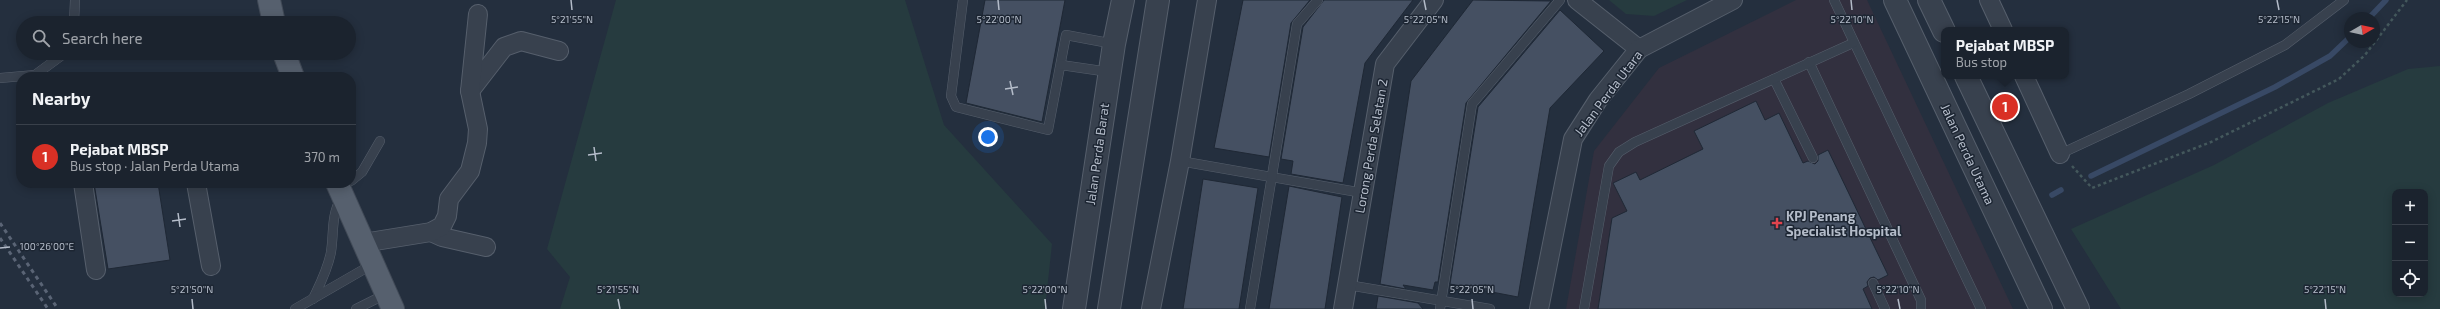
<!DOCTYPE html>
<meta charset="utf-8">
<style>
:root{--surface:#1b232e;--page:#282f3a;--text:#f1f3f6;--muted:#a0a4aa;--line:#39404a;--accent:#d93025}
body{margin:0;font-family:"Exo 2",sans-serif;background:var(--page);color:var(--text)}
.controls{position:absolute;right:12px;bottom:12px;display:grid;overflow:hidden;border-radius:8px;box-shadow:0 2px 10px #0003}
.controls button{width:36px;height:36px;display:grid;place-items:center;padding:0;border:0;border-bottom:1px solid var(--line);background:var(--surface);color:var(--text);font:20px sans-serif}
.compass{position:absolute;left:2344px;top:12px;width:36px;height:36px;border-radius:50%;background:var(--surface);box-shadow:0 2px 10px #0003;rotate:81deg}
.you{position:absolute;left:988px;top:137px;width:14px;height:14px;margin:-10px;border:3px solid #fff;border-radius:50%;background:#1a73e8;box-shadow:0 0 0 6px #1a73e833}
.badge{display:grid;place-items:center;width:26px;height:26px;border-radius:50%;background:var(--accent);color:#fff;font-size:13px;font-weight:700}
.pin{position:absolute;translate:-50% -50%;border:2px solid #fff;box-shadow:0 1px 4px #0006}
.popup{position:absolute;left:1941px;top:27px;width:128px;height:52px;box-sizing:border-box;display:grid;place-content:center;border-radius:8px;background:var(--surface);filter:drop-shadow(0 1px 3px #0005);font-size:13px;white-space:nowrap;color:var(--muted)}
.popup b{font-size:15px;color:var(--text)}
.popup::after{content:'';position:absolute;left:50%;top:100%;margin-left:-8px;border:8px solid transparent;border-top-color:var(--surface)}
.list{margin:0;padding:0;list-style:none}
h2{display:flex;justify-content:space-between;align-items:center;height:52px;margin:0;padding:0 16px;font-size:17px}
h2 small{font-size:13px;font-weight:400;color:var(--muted)}
.list li{display:grid;grid-template-columns:26px 1fr auto;gap:12px;align-items:center;box-sizing:border-box;height:64px;padding:0 16px;border-top:1px solid var(--line)}
.list b{display:block;font-size:15px;white-space:nowrap}
.list p{margin:0;font-size:13px;white-space:nowrap;color:var(--muted)}
.list em{font-size:13px;font-style:normal;color:var(--muted)}
.icon{flex:none;width:22px;height:22px;fill:none;stroke:currentColor;stroke-width:2;stroke-linecap:round;stroke-linejoin:round}
.map{position:relative;flex:none;width:2440px;height:309px;overflow:hidden}
.search{position:absolute;background:var(--surface);box-shadow:0 2px 10px #0003;left:16px;top:16px;width:340px;height:44px;display:flex;align-items:center;gap:10px;box-sizing:border-box;padding:0 14px;border-radius:22px;color:var(--muted);font-size:15px}
.panel{position:absolute;background:var(--surface);box-shadow:0 2px 10px #0003;left:16px;top:72px;width:340px;height:116px;border-radius:16px}
.map>svg:first-child{display:block}
.medical{fill:#32303f}
.green{fill:#263b3f;fill-rule:evenodd}
.lines{fill:none;stroke-linecap:round;stroke-linejoin:round}
.stream{stroke:#384965;stroke-width:5.5}
.building{fill:#455062;stroke:#1f2835}
.service-casing{stroke:#565f6c;stroke-width:10}
.minor-casing{stroke:#565f6c;stroke-width:20}
.tertiary-casing{stroke:#565f6c;stroke-width:24}
.primary-casing{stroke:#414a57;stroke-width:24}
.path{stroke:#44585c;stroke-width:2.5;stroke-dasharray:3 3;stroke-linecap:butt}
.service{stroke:#38414e;stroke-width:9}
.minor{stroke:#38414e;stroke-width:18}
.tertiary{stroke:#38414e;stroke-width:22}
.primary{stroke:#56606e;stroke-width:22}
.rail{stroke:#5a6475;stroke-width:3;stroke-dasharray:4 4;stroke-linecap:butt}
.ticks{fill:none;stroke:#b4bcc9;stroke-width:1.5}
.health-dot{fill:#e0444e;stroke:#1d2633;stroke-width:1.5}
.labels{text-anchor:middle;dominant-baseline:central;stroke-width:3;stroke-linejoin:round;paint-order:stroke}
.street-label{font-size:13px;fill:#b4bcc9;stroke:#1d2633}
.poi-label{font-size:13px;font-weight:bold;fill:#b4bcc9;stroke:#1d2633;text-anchor:start}
.ticks-label{font-size:10px;text-anchor:middle;fill:#b4bcc9;stroke:#1d2633;stroke-width:3;stroke-linejoin:round;paint-order:stroke}
</style>
<div class="map">
<svg width="2440" height="309" viewBox="0 0 2440 309">
<rect width="100%" height="100%" fill="#242f3e"/>
<polygon class="medical" points="1796,0 1867,0 2013,309 1566,309 1594,151 1659,68"/>
<g class="green">
<polygon points="616,0 905,0 944,125 1052,244 1045,309 560,309 570,277 547,249"/>
<polygon points="1609,0 1687,0 1654,16 1626,14"/>
<path d="M2440 66V309H2121L2071 229 2214 165 2328 103 2408 69ZM2395 192H2425V294H2395Z"/>
</g>
<g class="lines">
<g class="stream">
<polyline points="2369,18 2386,0"/>
<polyline points="2091,176 2275,87 2330,56 2350,37"/>
<polyline points="2052,195 2061,190"/>
</g>
</g>
<g class="building">
<polygon points="985,0 1065,0 1042,122 966,103"/>
<polygon points="1243,0 1310,0 1291,23 1269,157 1214,148"/>
<polygon points="1324,0 1413,0 1365,63 1343,183 1291,174 1293,161 1281,159 1303,27"/>
<polygon points="1473,0 1551,1 1466,103 1438,282 1435,282 1433,290 1403,285 1406,289 1380,284 1411,81"/>
<polygon points="1560,10 1604,51 1550,108 1518,297 1450,284 1478,107"/>
<polygon points="1756,101 1765,120 1779,113 1803,163 1808,161 1815,164 1818,161 1818,155 1828,150 1888,275 1878,280 1874,277 1870,278 1867,282 1868,286 1863,289 1872,309 1598,309 1612,218 1627,211 1613,183 1636,172 1640,180 1703,149 1694,131"/>
<polygon points="1203,179 1258,188 1239,309 1183,309"/>
<polygon points="94,183 158,183 170,260 108,269"/>
<polygon points="1289,186 1342,197 1325,309 1269,309"/>
<polygon points="1378,296 1418,303 1423,309 1376,309"/>
</g>
<g class="lines">
<g class="service-casing">
<g id="service">
<polyline points="963,0 951,96 956,107 1048,130 1066,35 1114,44"/>
<polyline points="1834,0 1981,309"/>
<polyline points="74,23 75,0"/>
<polyline points="1809,62 1921,300 1921,309"/>
<polyline points="1061,65 1109,72"/>
<polyline points="0,78 35,75 65,53"/>
<polyline points="1774,79 1813,158"/>
<polyline points="2060,154 2189,94 2285,45 2344,0"/>
<polyline points="1180,161 1363,193"/>
<polyline points="351,181 362,172 380,141"/>
<polyline points="1873,283 1885,309"/>
<polyline points="1348,285 1490,309"/>
<path d="M313 299C320 284 328 269 331 252 334 232 331 216 341 198"/>
<polyline points="295,309 373,264"/>
<polyline points="356,309 386,294"/>
<polyline points="1250,309 1297,24 1318,0"/>
<polyline points="1440,309 1472,104 1560,0"/>
<polyline points="1584,309 1609,166 1619,152 1635,142 1853,43"/>
</g>
</g>
<g class="minor-casing">
<g id="minor">
<polyline points="1577,0 1639,49"/>
<polyline points="1989,0 2003,30"/>
<polyline points="2024,76 2060,154"/>
<polyline points="470,91 504,47 521,41 559,51"/>
<polyline points="83,183 96,270"/>
<polyline points="196,183 211,266"/>
<polyline points="431,232 442,237 486,247"/>
<polyline points="363,243 431,232 442,226 447,216 449,199 470,171 477,143 478,129 470,91 478,14"/>
<polyline points="1151,309 1180,161 1207,0"/>
<polyline points="1343,309 1385,64 1434,0"/>
<polyline points="1539,309 1573,139 1598,100 1639,49 1733,0"/>
</g>
</g>
<g class="tertiary-casing">
<g id="tertiary">
<polyline points="1895,0 2041,309"/>
<polyline points="1929,0 1944,31"/>
<polyline points="1966,76 2078,309"/>
<polyline points="1074,309 1114,44 1123,0"/>
<polyline points="1109,309 1158,0"/>
</g>
</g>
<g class="primary-casing">
<g id="primary">
<polyline points="269,0 274,23"/>
<polyline points="284,53 293,77"/>
<polyline points="337,183 393,309"/>
</g>
</g>
<polyline class="path" points="2072,166 2092,188 2211,142 2339,79 2365,55 2407,0"/>
<use href="#service" class="service"/>
<use href="#minor" class="minor"/>
<use href="#tertiary" class="tertiary"/>
<use href="#primary" class="primary"/>
<g class="rail">
<polyline points="0,223 58,309"/>
<polyline points="0,238 48,309"/>
</g>
</g>
<path class="ticks" d="M571 0 572 10M998 0 999 10M1424 0 1426 10M1851 0 1852 10M2277 0 2279 10M1010 81 1013 95M1005 89 1018 87M594 147 596 161M588 155 602 153M178 213 180 227M172 221 186 219M0 248 10 247M192 299 193 309M618 299 620 309M1045 299 1046 309M1472 299 1473 309M1898 299 1900 309M2325 299 2326 309"/>
<path class="health-dot" d="M1775 217h4v4h4v4h-4v4h-4v-4h-4v-4h4z"/>
<g class="labels">
<g class="street-label">
<text transform="translate(1608 93) rotate(-53)">Jalan Perda Utara</text>
<text transform="translate(1371 146) rotate(-80)">Lorong Perda Selatan 2</text>
<text transform="translate(1097 154) rotate(-82)">Jalan Perda Barat</text>
<text transform="translate(1968 154) rotate(65)">Jalan Perda Utama</text>
</g>
<g class="poi-label">
<text x="1786" y="216">KPJ Penang<tspan x="1786" dy="15">Specialist Hospital</tspan></text>
</g>
</g>
<g class="ticks-label">
<text x="572" y="23">5°21'55"N</text>
<text x="999" y="23">5°22'00"N</text>
<text x="1426" y="23">5°22'05"N</text>
<text x="1852" y="23">5°22'10"N</text>
<text x="2279" y="23">5°22'15"N</text>
<text x="47" y="250">100°26'00"E</text>
<text x="192" y="293">5°21'50"N</text>
<text x="618" y="293">5°21'55"N</text>
<text x="1045" y="293">5°22'00"N</text>
<text x="1472" y="293">5°22'05"N</text>
<text x="1898" y="293">5°22'10"N</text>
<text x="2325" y="293">5°22'15"N</text>
</g>
</svg>
<div class="controls">
<button>+</button>
<button>−</button>
<button><svg class="icon" aria-label="locate" viewBox="0 0 24 24"><circle cx="12" cy="12" r="6"/><path d="M12 2v4M12 18v4M2 12h4M18 12h4"/></svg></button>
</div>
<svg class="compass" viewBox="-18 -18 36 36"><path d="M0-13l5 13h-10z" fill="#e53935"/><path d="M0 13l5-13h-10z" fill="#a0a4aa"/></svg>
<div class="you"></div>
<div class="pin badge" style="left:2005px;top:107px">1</div>
<div class="popup"><b>Pejabat MBSP</b>Bus stop</div>
<div class="search"><svg class="icon" aria-label="search" viewBox="0 0 24 24"><circle cx="10" cy="10" r="6"/><path d="M15 15l6 6"/></svg>Search here</div>
<section class="panel">
<h2>Nearby<small></small></h2>
<ul class="list">
<li><span class="badge">1</span><div><b>Pejabat MBSP</b><p>Bus stop · Jalan Perda Utama</p></div><em>370 m</em></li>
</ul>
</section>
</div>
